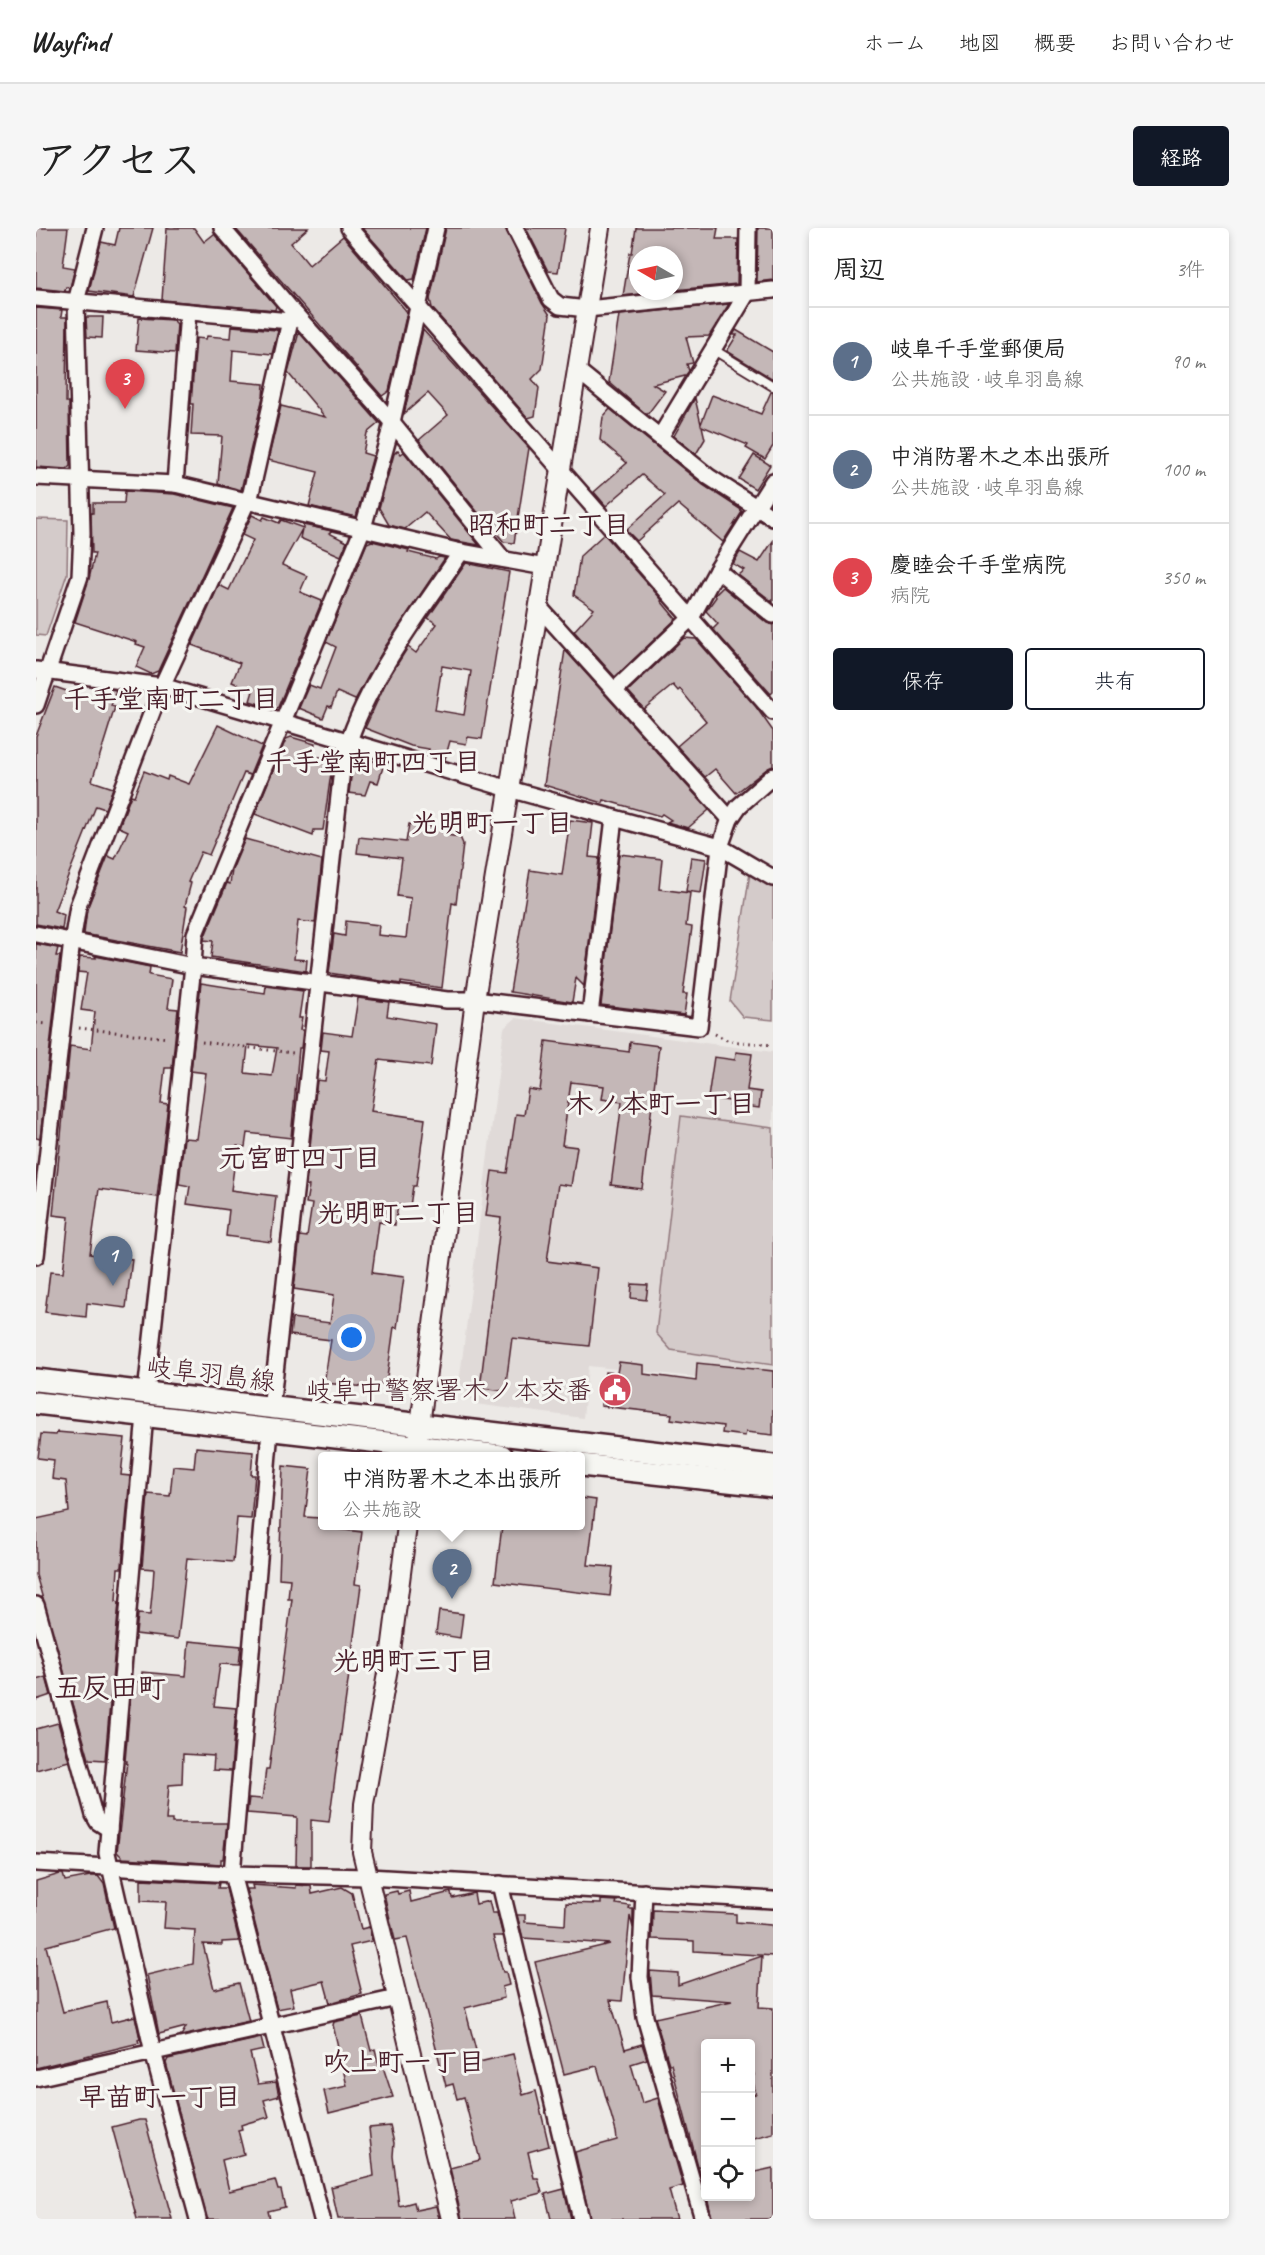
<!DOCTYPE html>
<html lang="ja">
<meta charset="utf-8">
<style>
:root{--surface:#fff;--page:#f6f6f6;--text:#222;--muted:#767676;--line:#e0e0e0;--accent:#111827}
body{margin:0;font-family:Caveat,"Klee One",sans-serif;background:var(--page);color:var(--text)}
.controls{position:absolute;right:18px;bottom:18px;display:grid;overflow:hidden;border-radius:6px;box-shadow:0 3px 9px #0003}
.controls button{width:54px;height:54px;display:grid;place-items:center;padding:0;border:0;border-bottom:2px solid var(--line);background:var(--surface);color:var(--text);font:30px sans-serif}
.compass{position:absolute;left:593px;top:18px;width:54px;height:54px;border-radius:50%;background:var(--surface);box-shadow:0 3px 9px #0003;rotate:279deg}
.you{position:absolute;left:316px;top:1110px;width:21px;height:21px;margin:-15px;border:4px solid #fff;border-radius:50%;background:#1a73e8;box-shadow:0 0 0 9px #1a73e833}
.badge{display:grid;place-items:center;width:39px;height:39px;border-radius:50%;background:var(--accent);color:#fff;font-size:20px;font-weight:700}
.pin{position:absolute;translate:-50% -50px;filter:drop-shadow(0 2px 3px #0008)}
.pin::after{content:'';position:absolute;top:32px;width:21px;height:18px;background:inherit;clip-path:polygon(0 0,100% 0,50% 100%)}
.popup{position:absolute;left:282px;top:1224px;width:267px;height:78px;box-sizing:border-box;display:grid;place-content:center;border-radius:6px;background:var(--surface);filter:drop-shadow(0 2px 4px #0005);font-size:20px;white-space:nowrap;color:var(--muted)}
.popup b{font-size:22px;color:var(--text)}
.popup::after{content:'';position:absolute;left:50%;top:100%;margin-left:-12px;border:12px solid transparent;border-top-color:var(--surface)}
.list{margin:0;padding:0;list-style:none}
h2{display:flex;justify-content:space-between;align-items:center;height:78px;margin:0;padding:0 24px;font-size:26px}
h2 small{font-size:20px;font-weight:400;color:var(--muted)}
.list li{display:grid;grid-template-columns:39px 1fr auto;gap:18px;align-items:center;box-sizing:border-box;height:108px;padding:0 24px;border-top:2px solid var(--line)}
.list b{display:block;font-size:22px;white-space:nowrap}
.list p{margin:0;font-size:20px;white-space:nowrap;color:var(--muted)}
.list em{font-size:20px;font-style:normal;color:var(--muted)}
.actions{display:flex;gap:12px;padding:18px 24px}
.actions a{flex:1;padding:14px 0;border:2px solid var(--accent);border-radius:6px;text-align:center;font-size:21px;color:var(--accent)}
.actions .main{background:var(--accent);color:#fff}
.icon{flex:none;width:33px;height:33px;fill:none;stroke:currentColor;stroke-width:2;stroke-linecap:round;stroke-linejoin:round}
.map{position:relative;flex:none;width:737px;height:1991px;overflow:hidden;border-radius:6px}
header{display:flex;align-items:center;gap:36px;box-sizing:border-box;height:84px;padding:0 30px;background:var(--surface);border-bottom:2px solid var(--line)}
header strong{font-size:28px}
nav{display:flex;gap:33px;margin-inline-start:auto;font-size:21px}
.intro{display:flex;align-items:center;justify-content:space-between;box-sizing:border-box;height:144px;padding:0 36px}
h1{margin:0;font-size:42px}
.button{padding:15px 27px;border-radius:6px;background:var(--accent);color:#fff;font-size:21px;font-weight:700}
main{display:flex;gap:36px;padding:0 36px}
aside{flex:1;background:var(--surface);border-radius:6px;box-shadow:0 3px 9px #0003}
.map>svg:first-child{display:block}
.built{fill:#e0dad8}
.green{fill:#d4cbca;stroke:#8f757a;stroke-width:1.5}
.building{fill:#c4b7b7;stroke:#4a1f2b;stroke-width:1.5;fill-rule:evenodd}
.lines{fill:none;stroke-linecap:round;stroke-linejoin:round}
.service-casing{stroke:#4a1f2b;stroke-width:12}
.minor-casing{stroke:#4a1f2b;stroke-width:20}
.tertiary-casing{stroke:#4a1f2b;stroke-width:22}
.secondary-casing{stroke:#4a1f2b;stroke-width:26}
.path{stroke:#4a1f2b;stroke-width:3;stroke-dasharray:1.5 4.5;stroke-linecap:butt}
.service{stroke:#f6f6f2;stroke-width:8}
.minor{stroke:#f6f6f2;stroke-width:15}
.tertiary{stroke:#f6f6f2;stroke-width:18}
.secondary{stroke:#f6f6f2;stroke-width:21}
.labels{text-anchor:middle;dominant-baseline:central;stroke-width:6;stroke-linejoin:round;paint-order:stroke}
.street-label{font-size:26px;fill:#4a1f2b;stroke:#f6f6f2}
.poi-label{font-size:26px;fill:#4a1f2b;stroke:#f6f6f2;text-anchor:end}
.neighbourhood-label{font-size:27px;font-weight:bold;fill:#4a1f2b;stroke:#f6f6f2}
.quarter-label{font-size:28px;font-weight:bold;fill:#4a1f2b;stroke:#f6f6f2}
</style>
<header>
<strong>Wayfind</strong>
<nav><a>ホーム</a><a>地図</a><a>概要</a><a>お問い合わせ</a></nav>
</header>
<div class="intro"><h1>アクセス</h1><a class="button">経路</a></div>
<main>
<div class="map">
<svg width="737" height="1991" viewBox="0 0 737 1991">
<rect width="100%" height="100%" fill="#ece9e6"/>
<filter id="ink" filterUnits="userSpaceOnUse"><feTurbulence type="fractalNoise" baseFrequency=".0167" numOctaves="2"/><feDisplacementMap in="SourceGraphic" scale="12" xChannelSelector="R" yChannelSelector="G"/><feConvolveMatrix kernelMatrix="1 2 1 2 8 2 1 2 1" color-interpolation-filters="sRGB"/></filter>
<g filter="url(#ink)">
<polygon class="built" points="480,790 737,824 737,1157 552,1138 547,1190 439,1176 423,1156 468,800"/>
<g class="green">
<polygon points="0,291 32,292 31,346 10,408 0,407"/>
<polygon points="714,645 737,659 737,792 707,789 694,773"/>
<polygon points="645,888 737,900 737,1137 635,1122 620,1105"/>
</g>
<g class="building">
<polygon points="0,0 32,0 27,38 39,40 34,60 30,59 29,63 0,60"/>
<polygon points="83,0 117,0 98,69 53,63 65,14 79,17"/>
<polygon points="131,0 158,0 168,14 178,6 240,78 239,82 126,72"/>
<polygon points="199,0 272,0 255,15 273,37 307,8 371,84 353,163 346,168"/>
<polygon points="326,0 390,0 378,51 372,52"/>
<polygon points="410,0 469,0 506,75 514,87 506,141 496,151 503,160 499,188 492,190 396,80 394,71"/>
<polygon points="490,0 529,0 522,44 512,43"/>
<polygon points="600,0 682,0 680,11 702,11 701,56 638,62 638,27 602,27 602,63 631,63 587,68 594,25 596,25"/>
<polygon points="722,0 737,0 737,52 721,54"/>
<polygon points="693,76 673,108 650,109 657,135 651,136 653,143 649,148 617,156 629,163 611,187 573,154 583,87"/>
<polygon points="0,80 26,82 25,89 31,89 30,174 33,174 34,238 31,241 0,239"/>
<polygon points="50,89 67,89 66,110 51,109"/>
<polygon points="103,90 137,92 141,96 139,125 100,122"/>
<polygon points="196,98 240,102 242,103 236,126 197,122 195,153 228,156 227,169 205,262 182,256 186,208 155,207 157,176 155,176 160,110 170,111 171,108 195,110"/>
<polygon points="387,102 493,220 478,315 468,314 458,302 457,303 383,212 412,187 392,165 368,186"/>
<polygon points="700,102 737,124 737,151 691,123 701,107 697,107"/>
<polygon points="263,104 343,195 331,205 327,225 337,228 320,289 273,278 282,244 232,232 245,178 289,189 252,145"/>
<polygon points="735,164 737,164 737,218 729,231 710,220 712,217 666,198 669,211 660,226 638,208 659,170 665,196 676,167 725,186"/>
<polygon points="574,181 667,257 704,281 706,284 687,314 642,276 601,313 590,302 629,267 606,247 570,278 558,264 591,235 564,212 567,189"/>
<polygon points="362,222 365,226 368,224 443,317 415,312 389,284 369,301 353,297 343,280 358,226"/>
<polygon points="718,227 734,237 719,261 703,251"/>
<polygon points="89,263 138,266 197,280 122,443 115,446 100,439 109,419 100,416 101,414 39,394 53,351 59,325 56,325 55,285 57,285 57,275 88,275"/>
<polygon points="216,287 226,292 228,289 243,295 245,292 267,300 267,297 296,303 293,305 311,314 305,328 264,310 266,301 246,337 271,348 264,364 286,373 242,479 239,481 214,473 217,463 196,454 204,435 156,417 183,357 193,362 217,312 206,307"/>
<polygon points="568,306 626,372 625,373 640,391 579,449 538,403 558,381 538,367 544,328"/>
<polygon points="336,313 373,322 372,324 400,331 403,329 409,330 349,419 319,472 301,464 295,479 292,478 287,490 263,480 273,457 284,461 300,419 290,414 331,315"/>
<polygon points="737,313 737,374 702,347 708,342 697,336 704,324 723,334"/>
<path d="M430 335 473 344 446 511 432 509 430 516 414 513 409 531 391 526 393 521 375 518 329 500 350 454 372 419 380 425 401 396 392 390ZM406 438 435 443 428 487 399 482Z"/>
<polygon points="687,359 731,395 737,397 737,464 735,466 677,401 682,396 670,383 680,369 679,367"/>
<polygon points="648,410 660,411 720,479 737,503 737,538 731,541 700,565 679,541 669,549 641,518 670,493 644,461 642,463 637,457 608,481 592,463"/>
<polygon points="529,422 673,582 652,600 631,594 635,592 626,586 624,588 568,572 567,575 508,557"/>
<polygon points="19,459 62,474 67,460 80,462 75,478 79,479 56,553 77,560 69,581 60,578 18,683 28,687 26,701 0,696 0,508"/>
<polygon points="182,497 226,518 214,547 208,545 173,627 165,624 152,654 155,655 149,678 151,679 144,724 48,706 51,681 72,628 79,631 92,603 83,599 95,567 98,568 108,543 131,552 132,548 153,556"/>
<polygon points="255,509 279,516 276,528 297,531 287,602 278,602 277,608 219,586 250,511"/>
<polygon points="324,529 348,536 342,555 334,553 329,567 313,565 317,534 318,531"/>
<polygon points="534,592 557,595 553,629 563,630 548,758 540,750 536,774 474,764 494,642 526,647"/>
<polygon points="373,596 411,601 411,607 424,609 427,616 420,676 416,675 406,760 365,754 365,756 293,745 298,706 309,708 310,693 343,697 342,707 370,710 375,670 361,668 366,630 321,625 323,609 370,614"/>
<polygon points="209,611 286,632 279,695 262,693 258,731 271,732 270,743 175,729 177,713 168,712 169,708 191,655 194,656 196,642"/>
<polygon points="583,626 626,631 623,661 654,665 650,698 656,699 647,766 651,766 648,787 565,777"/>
<polygon points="655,629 670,631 665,665 650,663"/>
<polygon points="0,716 22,720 20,728 24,728 18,772 19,773 4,911 0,910"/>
<polygon points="59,728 114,739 113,747 136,751 132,780 142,781 136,840 129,840 125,875 132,876 121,969 63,961 54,1026 96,1031 90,1080 51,1075 50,1089 9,1084 14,1044 27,1045 33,989 17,987 34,818 55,821 59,784 45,782 51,745 42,744 44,729 60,730"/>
<path d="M165 755 229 765 230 758 267 763 263 790H266L264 802H267L265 820H263L255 910 211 905 209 919 201 918 195 962 240 968 235 1014 190 1008 193 982 151 976 154 958 143 956 148 910 161 911 170 845 155 843ZM212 817 241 820 236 848 209 845Z"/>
<polygon points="322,770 353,774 351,788 400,796 395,838 343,832 335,883 389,891 380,958 377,958 374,978 362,977 359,997 343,994 336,1045 368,1049 361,1100 358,1099 351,1149 341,1160 288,1155 295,1112 254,1107 256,1090 294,1095 298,1067 258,1061 264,1008 271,1009 276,976 270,975 273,958 270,957 281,852 289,853 293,823 285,822 287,804 316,808"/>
<polygon points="510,813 593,824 594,814 623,818 606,961 575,957 586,874 566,871 568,858 535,854 526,917 541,919 535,958 522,956 511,1033 562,1040 553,1118 476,1110 469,1163 444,1160 465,990 450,988 456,943 471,945 480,886 488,887 492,861 504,863"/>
<polygon points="700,824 716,826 711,862 725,864 723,880 709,878 708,884 693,882 694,873 672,870 678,829 699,832"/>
<polygon points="596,1056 612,1057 610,1072 595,1070"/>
<polygon points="583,1134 608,1137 608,1146 660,1153 661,1135 737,1143 737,1207 710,1204 709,1208 686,1205 687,1198 635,1191 636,1186 565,1178 569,1144 581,1145"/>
<polygon points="21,1204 89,1210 85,1247 94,1248 86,1338 86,1340 82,1340 80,1373 83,1374 69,1532 53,1531 0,1347 0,1291 33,1284 30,1253 16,1251 18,1232 2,1230 5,1206 20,1207"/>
<polygon points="160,1219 217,1224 215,1247 219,1247 215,1291 201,1290 197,1334 151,1330 142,1411 100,1406 102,1386 114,1387 117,1356 118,1341 106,1340 112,1266 134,1268 137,1238 158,1240"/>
<polygon points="247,1238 275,1241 269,1289 284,1290 283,1299 326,1304 319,1356 325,1357 293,1594 275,1592 275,1638 260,1638 261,1589 211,1585 213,1570 226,1571 230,1541 233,1541 256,1371 252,1371 254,1351 243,1350"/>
<polygon points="545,1270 560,1272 552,1337 577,1339 574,1368 459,1354 466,1298 545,1298"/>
<polygon points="403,1383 427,1386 424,1410 400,1406"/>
<polygon points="153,1413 205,1418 203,1437 184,1436 178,1478 200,1480 195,1543 177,1542 178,1528 147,1526 146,1556 133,1557 130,1592 136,1592 136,1595 191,1595 187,1631 185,1631 185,1636 87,1630 81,1624 91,1533 89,1533 96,1453 105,1454 106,1444 150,1448"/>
<polygon points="10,1449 15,1467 0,1472 0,1452"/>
<polygon points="22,1495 33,1533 0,1542 0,1501"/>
<polygon points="24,1646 27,1646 29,1653 54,1648 62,1648 68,1656 78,1700 10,1718 27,1784 71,1774 75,1794 99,1788 104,1811 102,1812 103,1815 0,1840 0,1653"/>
<polygon points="105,1651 183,1655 182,1660 190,1660 203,1713 186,1714 186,1717 167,1716 178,1761 203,1755 213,1793 145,1808 150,1799 123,1806 111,1747 157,1736 159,1702 128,1700 130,1674 105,1673"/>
<polygon points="216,1657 260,1660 260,1657 275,1658 276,1666 306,1659 316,1665 325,1701 333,1699 336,1713 314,1718 326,1766 294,1775 288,1753 254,1761 258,1778 241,1781 210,1661 217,1661"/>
<polygon points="361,1663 362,1666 373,1663 375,1674 415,1664 416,1670 438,1665 440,1676 453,1673 456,1685 461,1685 467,1708 457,1708 467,1744 470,1744 473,1757 466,1759 468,1770 429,1780 443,1834 477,1826 487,1867 500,1863 513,1918 492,1924 498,1950 502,1950 506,1965 475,1973 479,1991 426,1991 414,1940 444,1932 428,1869 421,1871 417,1856 410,1858 371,1710 359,1712 348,1666"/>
<polygon points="565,1672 581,1673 580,1676 594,1678 593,1681 597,1681 597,1700 594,1688 586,1773 574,1772 589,1821 606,1816 611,1831 595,1836 606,1875 622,1870 647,1958 633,1962 641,1991 554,1991 539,1924 581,1912 580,1904 561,1838 528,1846 499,1734 574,1716 487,1710 481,1687 489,1687 489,1694 529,1697 530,1675 565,1676"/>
<polygon points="617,1682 700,1686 700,1694 735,1697 737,1700 737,1728 658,1723 658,1713 616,1711"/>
<polygon points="726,1728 723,1779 737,1780 737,1905 714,1911 714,1867 720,1866 715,1847 718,1847 714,1832 714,1815 669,1815 669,1952 666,1953 635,1836 633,1836 619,1790 696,1773 616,1767 614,1743 642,1745 642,1757"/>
<polygon points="326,1788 335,1823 339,1821 343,1837 346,1836 357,1869 293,1885 288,1863 311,1858 297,1797 298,1794"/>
<polygon points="225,1810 228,1822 214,1825 222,1856 240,1854 243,1868 228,1872 233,1889 211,1895 205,1897 206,1901 202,1902 208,1926 186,1932 193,1963 239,1952 242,1962 245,1962 249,1979 232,1983 234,1991 171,1991 130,1835 132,1831"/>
<polygon points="103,1892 109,1892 136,1991 101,1991 76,1899"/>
<polygon points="354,1898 358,1915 357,1928 363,1978 378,1974 380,1982 400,1978 403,1991 302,1991 295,1959 338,1948 333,1900"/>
<polygon points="737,1940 737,1991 676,1991 671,1968 714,1968 714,1945"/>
<polygon points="528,1961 535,1991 515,1991 509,1966"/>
</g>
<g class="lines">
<g class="service-casing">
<polyline id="service" points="678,122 737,158"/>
</g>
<g class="minor-casing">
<g id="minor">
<polyline points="186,0 260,87 356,194 467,331"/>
<polyline points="313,0 737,484"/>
<polyline points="479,0 515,71 524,78 551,81 737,62"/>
<polyline points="0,70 254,93"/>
<polyline points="541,142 673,249 737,290"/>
<polyline points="624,209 711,65 712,0"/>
<polyline points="0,249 139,256 425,324 509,339"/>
<polyline points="139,256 152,84"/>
<polyline points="681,342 737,387"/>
<polyline points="502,378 694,591"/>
<polyline points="0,442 126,458 473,561 684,619 737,650"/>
<polyline points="579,462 655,390 681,342 737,253"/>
<polyline points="0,477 44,348 46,305 40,74 59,0"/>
<polyline points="0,706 157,738 411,772 439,772 663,799 684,619 694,591 703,578 737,548"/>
<polyline points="554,786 578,590"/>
<polyline points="0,1028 35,721 42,678 126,458 215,265 254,93 260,87"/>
<polyline points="110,1165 157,738 159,706 327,300 353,207 400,0"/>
<path d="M235 1181 307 532C328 455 381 390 425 324"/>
<polyline points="109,1187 71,1625 117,1824 162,1991"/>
<polyline points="234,1202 196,1646 286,1991"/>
<polyline points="0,1377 58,1587 62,1594 73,1601"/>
<polyline points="0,1635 196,1646 332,1649 737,1672"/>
<polyline points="464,1656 545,1991"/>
<polyline points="608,1664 604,1749 609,1789 667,1991"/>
<polyline points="0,1850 361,1770"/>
</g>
</g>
<g class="tertiary-casing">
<g id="tertiary">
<polyline points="380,1228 439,772 564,0"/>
<polyline points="371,1298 355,1423 328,1576 326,1624 415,1991"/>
</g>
</g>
<g class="secondary-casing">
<g id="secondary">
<polyline points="0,1152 737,1238"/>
<polyline points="0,1175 466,1228"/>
<polyline points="545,1237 737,1258"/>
</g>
</g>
<g class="path">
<polyline points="0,795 10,796"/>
<polyline points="43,800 132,810"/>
<polyline points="679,806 693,813 737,817"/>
<polyline points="166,814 257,825"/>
</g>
<use href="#service" class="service"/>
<use href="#minor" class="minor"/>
<use href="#tertiary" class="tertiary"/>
<use href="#secondary" class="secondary"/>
</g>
</g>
<defs>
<g id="civic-disc" transform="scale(1.725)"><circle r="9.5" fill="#d1495b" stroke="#f6f6f2"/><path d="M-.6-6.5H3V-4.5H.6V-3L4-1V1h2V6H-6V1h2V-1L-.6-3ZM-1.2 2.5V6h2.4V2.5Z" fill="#fff"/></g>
</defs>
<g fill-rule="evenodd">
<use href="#civic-disc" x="579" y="1162"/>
</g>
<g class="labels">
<g class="street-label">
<text transform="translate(175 1146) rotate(7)">岐阜羽島線</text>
</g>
<g class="poi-label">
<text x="556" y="1162">岐阜中警察署木ノ本交番</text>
</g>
<g class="neighbourhood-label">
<text x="513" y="297">昭和町二丁目</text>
<text x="135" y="471">千手堂南町二丁目</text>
<text x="337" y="534">千手堂南町四丁目</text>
<text x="456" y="595">光明町一丁目</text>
<text x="625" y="876">木ノ本町一丁目</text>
<text x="264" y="930">元宮町四丁目</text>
<text x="362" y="985">光明町二丁目</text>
<text x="378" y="1433">光明町三丁目</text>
<text x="368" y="1834">吹上町一丁目</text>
<text x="124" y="1869">早苗町一丁目</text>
</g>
<g class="quarter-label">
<text x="74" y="1459">五反田町</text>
</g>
</g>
</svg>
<div class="controls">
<button>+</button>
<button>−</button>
<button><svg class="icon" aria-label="locate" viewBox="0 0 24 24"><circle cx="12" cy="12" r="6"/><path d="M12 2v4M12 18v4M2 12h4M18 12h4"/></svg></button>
</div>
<svg class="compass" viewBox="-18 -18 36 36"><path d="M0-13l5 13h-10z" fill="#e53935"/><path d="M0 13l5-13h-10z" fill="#767676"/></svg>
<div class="you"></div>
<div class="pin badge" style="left:77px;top:1058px;background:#5c6f8a">1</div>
<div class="pin badge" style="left:416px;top:1371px;background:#5c6f8a">2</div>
<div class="popup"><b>中消防署木之本出張所</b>公共施設</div>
<div class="pin badge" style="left:89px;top:181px;background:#e0444e">3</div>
</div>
<aside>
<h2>周辺<small>3件</small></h2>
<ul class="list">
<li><span class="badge" style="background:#5c6f8a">1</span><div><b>岐阜千手堂郵便局</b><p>公共施設 · 岐阜羽島線</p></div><em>90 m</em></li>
<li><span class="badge" style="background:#5c6f8a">2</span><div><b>中消防署木之本出張所</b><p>公共施設 · 岐阜羽島線</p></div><em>100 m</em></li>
<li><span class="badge" style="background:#e0444e">3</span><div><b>慶睦会千手堂病院</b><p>病院</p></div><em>350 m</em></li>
</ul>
<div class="actions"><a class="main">保存</a><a>共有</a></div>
</aside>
</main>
